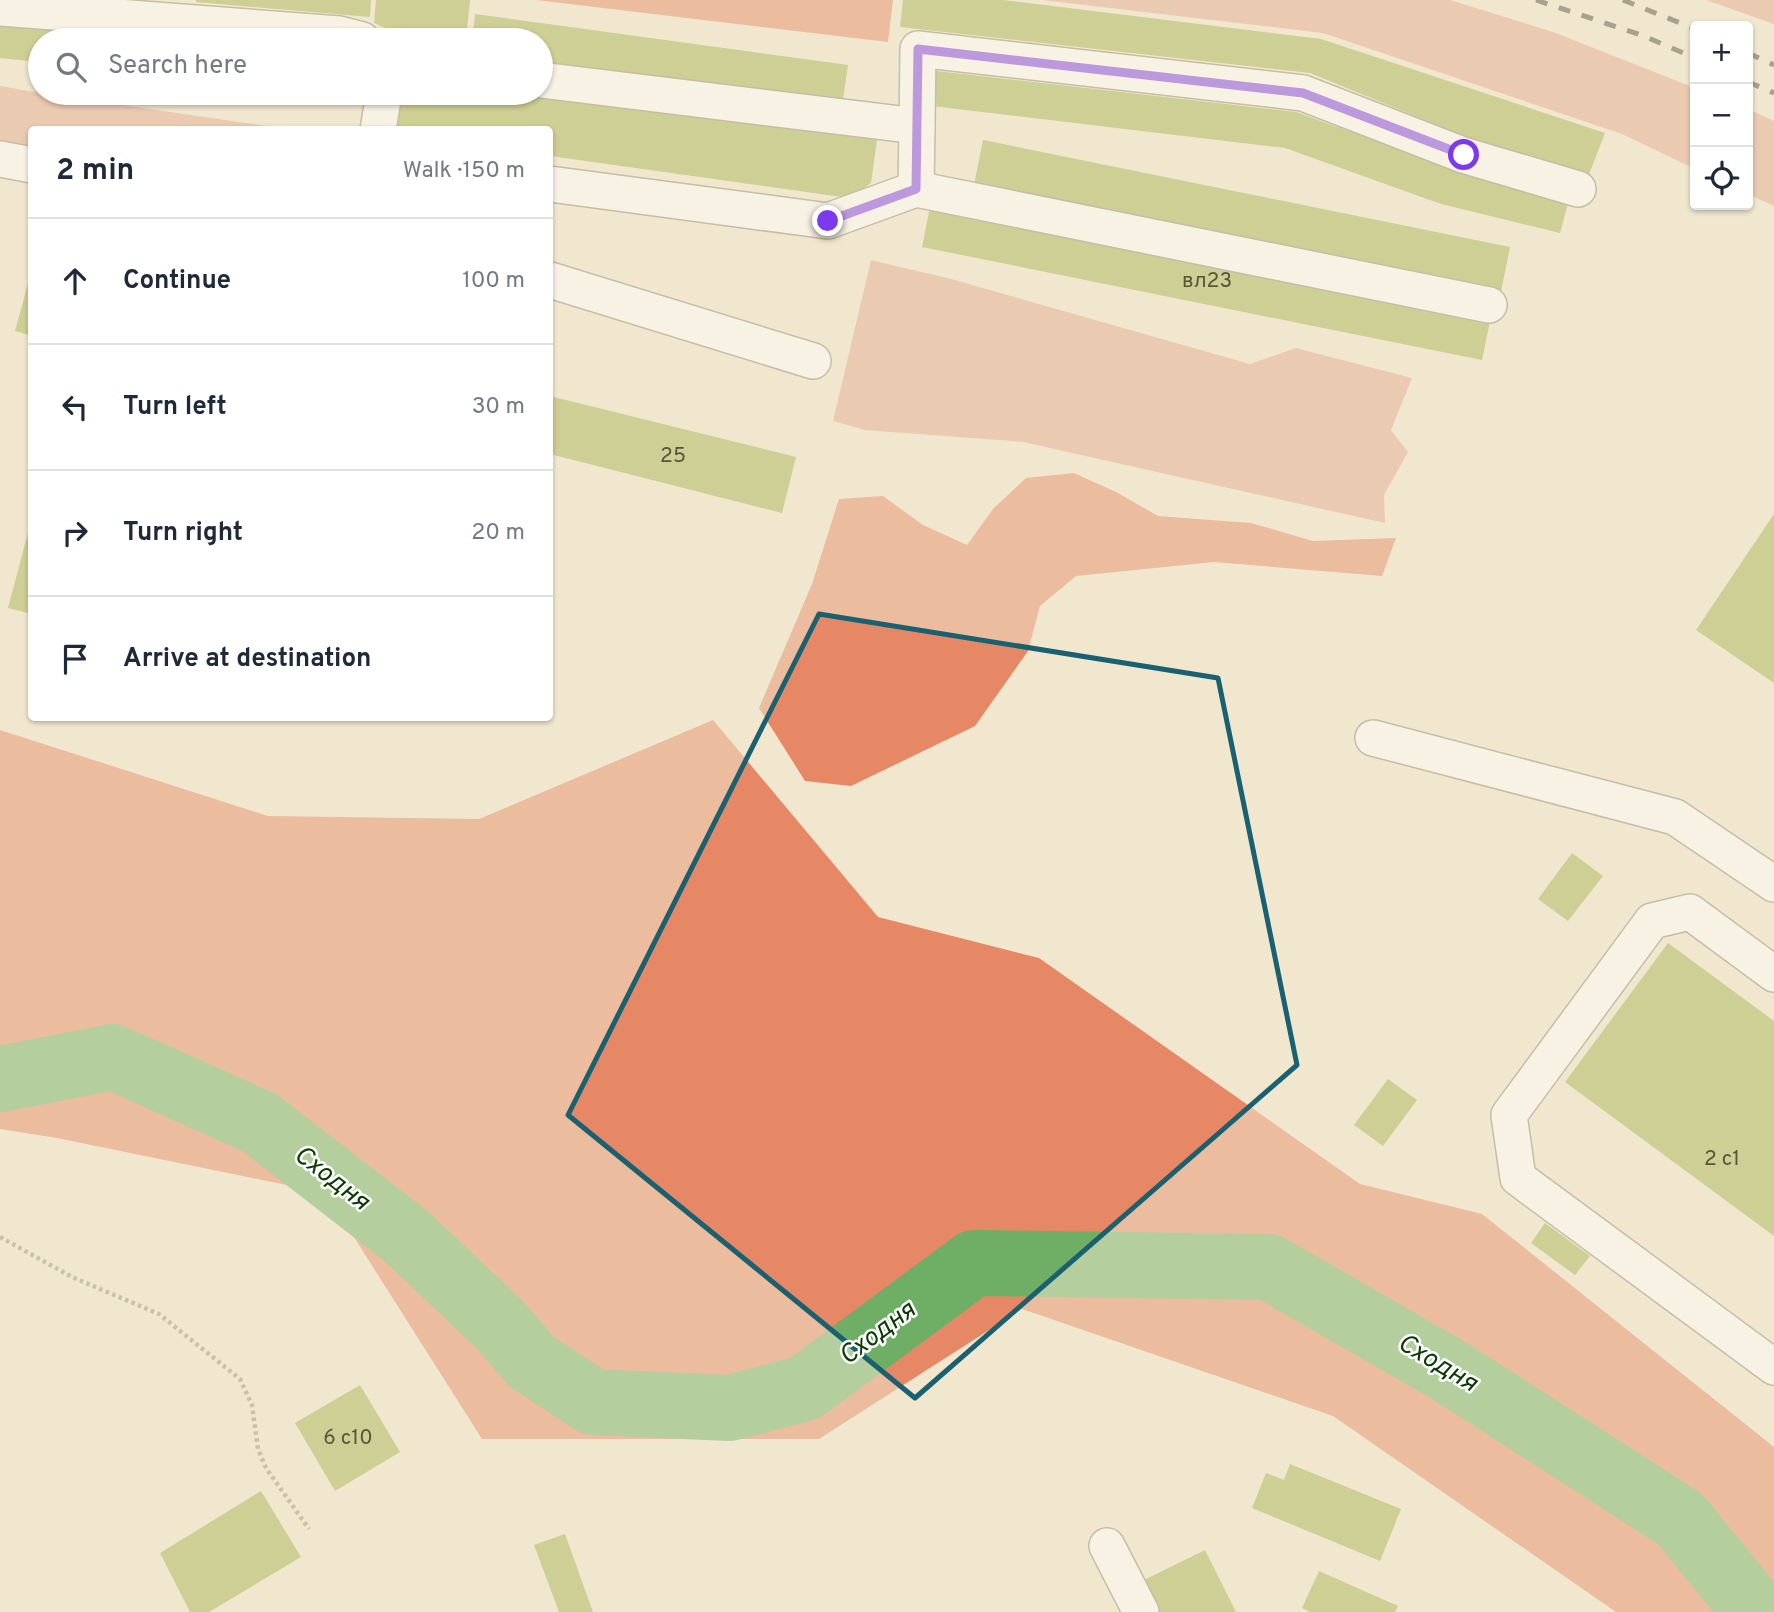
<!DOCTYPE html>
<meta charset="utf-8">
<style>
:root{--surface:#fff;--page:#f2f2f3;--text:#1f2937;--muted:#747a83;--line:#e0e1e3}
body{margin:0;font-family:Overpass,sans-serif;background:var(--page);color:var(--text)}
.controls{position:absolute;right:21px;top:21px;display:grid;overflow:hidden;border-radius:7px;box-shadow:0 2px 5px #0004}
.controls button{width:63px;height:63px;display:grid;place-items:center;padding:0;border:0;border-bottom:2px solid var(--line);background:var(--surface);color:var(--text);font:35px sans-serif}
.stop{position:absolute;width:21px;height:21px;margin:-16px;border:5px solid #7c3aed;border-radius:50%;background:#fff}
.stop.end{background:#7c3aed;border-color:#fff;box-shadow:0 2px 7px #0008}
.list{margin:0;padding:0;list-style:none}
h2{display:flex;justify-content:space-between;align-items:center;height:91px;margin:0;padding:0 28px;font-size:30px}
h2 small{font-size:23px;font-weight:400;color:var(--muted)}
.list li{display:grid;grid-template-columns:46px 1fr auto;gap:21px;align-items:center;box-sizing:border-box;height:126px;padding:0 28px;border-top:2px solid var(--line)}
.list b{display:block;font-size:26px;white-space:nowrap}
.list em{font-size:23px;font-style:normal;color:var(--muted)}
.icon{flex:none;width:38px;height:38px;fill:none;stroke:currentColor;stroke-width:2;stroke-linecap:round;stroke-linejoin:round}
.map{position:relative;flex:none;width:1774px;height:1612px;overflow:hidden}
.search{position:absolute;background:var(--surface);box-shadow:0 2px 5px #0004;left:28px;top:28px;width:525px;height:77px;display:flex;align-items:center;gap:18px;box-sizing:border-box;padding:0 24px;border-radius:38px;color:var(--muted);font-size:26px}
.panel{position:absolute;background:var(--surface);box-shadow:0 2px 5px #0004;left:28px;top:126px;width:525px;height:595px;border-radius:7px}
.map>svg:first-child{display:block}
.green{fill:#e5a690}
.forest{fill:#e68766}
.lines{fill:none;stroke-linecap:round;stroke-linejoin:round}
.river{stroke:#6eaf65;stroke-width:66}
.building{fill:#a4b14e}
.minor-casing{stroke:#928a73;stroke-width:38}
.path{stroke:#989280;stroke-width:4.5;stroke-dasharray:3.5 3.5;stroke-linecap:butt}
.minor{stroke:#fff;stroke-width:35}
.rail{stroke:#504c41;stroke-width:5;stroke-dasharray:12 12;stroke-linecap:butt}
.route{stroke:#7c3aed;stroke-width:9}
.marked{fill:none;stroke:#196070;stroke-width:5;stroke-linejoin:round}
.labels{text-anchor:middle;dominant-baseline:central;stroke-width:5;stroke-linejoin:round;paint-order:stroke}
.number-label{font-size:21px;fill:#555636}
.water-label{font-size:26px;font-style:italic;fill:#0c3905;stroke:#fff}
</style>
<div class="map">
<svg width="1774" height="1612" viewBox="0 0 1774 1612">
<rect width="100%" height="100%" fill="#f0e7ce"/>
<g class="green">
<polygon points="1042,0 1450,0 1553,32 1695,88 1695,169 1622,134 1323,33"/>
<polygon points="1706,0 1774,0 1774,24"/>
<polygon points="0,86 40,93 286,129 32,130 31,154 0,147"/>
<polygon points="1748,109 1774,121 1774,206 1748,194"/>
<polygon points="871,260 951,279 1250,364 1296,348 1412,378 1391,430 1408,452 1384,495 1385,523 1023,442 865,430 833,421"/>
</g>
<g class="forest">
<polygon points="536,0 893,0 888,42"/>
<polygon points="1074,473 1116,492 1158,516 1251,523 1313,541 1396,538 1382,576 1214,562 1076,576 1040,606 1028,651 975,726 851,786 805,781 759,708 812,584 839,499 883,496 923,525 967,545 993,509 1026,478"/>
<polygon points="713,720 878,917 1039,958 1360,1184 1482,1214 1774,1447 1774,1612 1616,1612 1333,1416 1022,1309 819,1439 482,1439 326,1193 57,1138 0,1129 0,730 268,816 479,819"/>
</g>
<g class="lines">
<polyline class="river" points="0,1079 113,1057 260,1123 406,1236 500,1325 532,1362 593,1402 729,1408 805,1388 974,1263 1269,1267 1448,1370 1680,1519 1756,1612"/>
</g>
<g class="building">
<polygon points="196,0 371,0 370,17 196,2"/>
<polygon points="376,0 470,0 466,40 415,40 374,23"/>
<polygon points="903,0 1003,0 1321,39 1605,133 1588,177 1471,139 1310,73 900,27"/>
<polygon points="475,14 848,65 842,106 541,64 541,40 472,40"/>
<polygon points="0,18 239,40 40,40 40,62 0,58"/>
<polygon points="936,71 1296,112 1456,170 1569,200 1560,233 1441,204 1285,148 932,106"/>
<polygon points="402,93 541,93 877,140 871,183 849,198 550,156 550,130 397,130"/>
<polygon points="983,140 1510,247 1501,292 974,185"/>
<polygon points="931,202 1491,316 1482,360 922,247"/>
<polygon points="32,269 32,336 15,331"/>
<polygon points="550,396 796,457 782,513 550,454"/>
<polygon points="1774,514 1774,683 1696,630"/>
<polygon points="31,521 32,521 32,614 8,608"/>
<polygon points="1572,853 1603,876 1568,921 1538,899"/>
<polygon points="1668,943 1774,1021 1774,1236 1565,1082"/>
<polygon points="1388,1079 1417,1100 1383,1146 1354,1125"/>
<polygon points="1545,1223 1590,1256 1575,1275 1531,1243"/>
<polygon points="360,1385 400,1452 335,1491 295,1423"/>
<polygon points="1290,1464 1401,1509 1380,1561 1252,1508 1266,1473 1284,1480"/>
<polygon points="261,1491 301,1557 209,1612 190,1612 160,1553"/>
<polygon points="565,1534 593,1612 559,1612 534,1545"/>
<polygon points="1205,1550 1236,1612 1160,1612 1144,1580"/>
<polygon points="1319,1571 1398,1606 1395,1612 1310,1612 1302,1608"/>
</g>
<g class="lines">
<g class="minor-casing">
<g id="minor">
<polyline points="0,8 339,34 362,40"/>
<polyline points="541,80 917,126 918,49 1303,93 1463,155 1578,189"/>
<polyline points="917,126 916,189 1489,305"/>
<polyline points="378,130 384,93"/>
<polyline points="0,159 32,165"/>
<polyline points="550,184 828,221 916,189"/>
<polyline points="550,280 813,361"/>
<polyline points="1373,738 1675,817 1774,884"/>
<polyline points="1774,974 1690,912 1652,921 1509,1115 1518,1178 1774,1367"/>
<polyline points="1107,1546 1141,1612"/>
</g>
</g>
<polyline class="path" points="0,1237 72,1277 159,1314 240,1379 252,1405 258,1449 266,1468 309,1529"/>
<use href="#minor" class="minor"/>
<g class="rail">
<polyline points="1536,0 1644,36 1695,58"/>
<polyline points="1623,0 1695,29"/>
<polyline points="1748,53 1774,65"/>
<polyline points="1748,82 1774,93"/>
</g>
</g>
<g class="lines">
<polyline class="route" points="828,221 916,189 918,49 1303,93 1464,155"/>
</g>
<path d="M0 0H1774V1612H0ZM819 614 1218 678 1297 1065 915 1398 568 1115Z" fill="#f0e7ce" fill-opacity=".55" fill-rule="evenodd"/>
<path class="marked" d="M819 614 1218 678 1297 1065 915 1398 568 1115Z"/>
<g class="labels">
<g class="number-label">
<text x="1207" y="281">вл23</text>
<text x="673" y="456">25</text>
<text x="1722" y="1159">2 с1</text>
<text x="348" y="1438">6 с10</text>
</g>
<g class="water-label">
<text transform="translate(331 1179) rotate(38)">Сходня</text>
<text transform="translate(878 1334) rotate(-37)">Сходня</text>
<text transform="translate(1437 1364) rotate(31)">Сходня</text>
</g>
</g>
</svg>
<div class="controls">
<button>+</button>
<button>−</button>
<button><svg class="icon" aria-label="locate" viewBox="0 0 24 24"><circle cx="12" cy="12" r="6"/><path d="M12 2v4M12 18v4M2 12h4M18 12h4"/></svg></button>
</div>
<div class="stop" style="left:1464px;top:155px"></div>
<div class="stop end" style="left:828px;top:221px"></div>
<div class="search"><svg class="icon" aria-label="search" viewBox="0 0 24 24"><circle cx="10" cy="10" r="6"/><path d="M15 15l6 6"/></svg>Search here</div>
<section class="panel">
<h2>2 min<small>Walk · 150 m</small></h2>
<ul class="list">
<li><svg class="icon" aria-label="ahead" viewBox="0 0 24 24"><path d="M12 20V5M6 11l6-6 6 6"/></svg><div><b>Continue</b></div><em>100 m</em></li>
<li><svg class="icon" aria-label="left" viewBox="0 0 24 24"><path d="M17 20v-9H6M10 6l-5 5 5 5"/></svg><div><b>Turn left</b></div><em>30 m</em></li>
<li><svg class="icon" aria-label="right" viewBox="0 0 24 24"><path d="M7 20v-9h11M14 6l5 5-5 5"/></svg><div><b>Turn right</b></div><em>20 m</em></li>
<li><svg class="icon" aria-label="arrive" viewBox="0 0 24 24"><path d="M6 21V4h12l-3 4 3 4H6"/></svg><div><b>Arrive at destination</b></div></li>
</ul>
</section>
</div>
